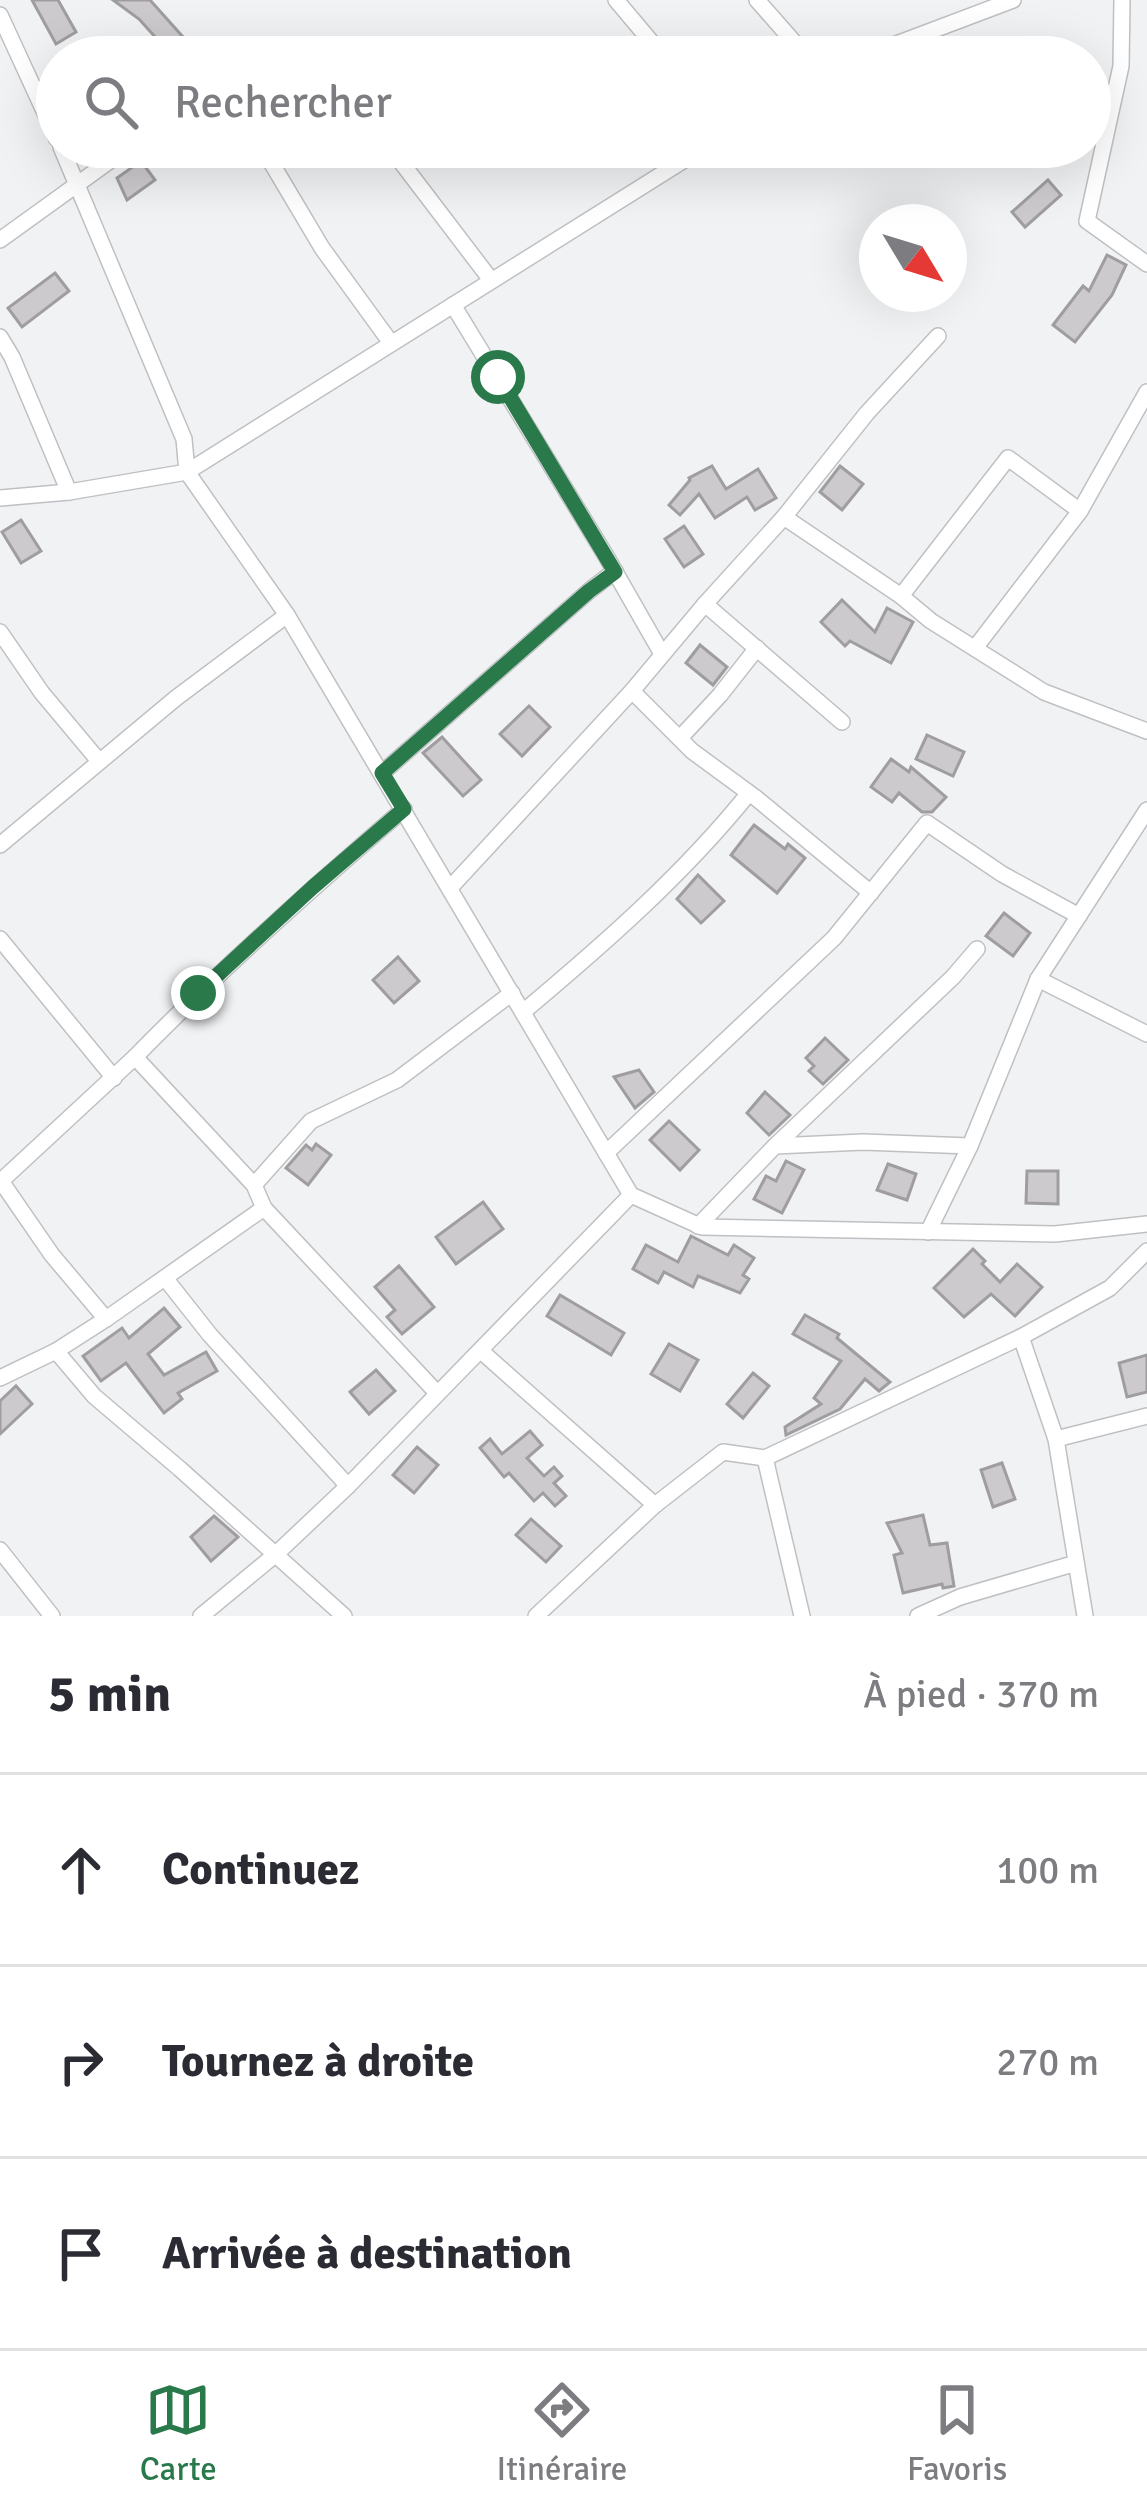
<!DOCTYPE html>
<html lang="fr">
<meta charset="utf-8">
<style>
:root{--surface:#fff;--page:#f7f7f7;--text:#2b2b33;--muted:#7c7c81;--line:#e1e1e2;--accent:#29794b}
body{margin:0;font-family:Signika,sans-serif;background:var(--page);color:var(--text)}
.compass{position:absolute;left:859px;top:204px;width:108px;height:108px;border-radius:50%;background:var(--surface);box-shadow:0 12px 48px #0002;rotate:128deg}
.stop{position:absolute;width:36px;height:36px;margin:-27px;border:9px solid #29794b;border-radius:50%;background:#fff}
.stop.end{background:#29794b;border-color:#fff;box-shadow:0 3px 12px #0008}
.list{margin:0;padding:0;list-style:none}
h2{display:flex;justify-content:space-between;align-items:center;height:156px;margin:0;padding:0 48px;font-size:51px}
h2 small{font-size:39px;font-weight:400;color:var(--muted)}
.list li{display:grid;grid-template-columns:78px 1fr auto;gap:36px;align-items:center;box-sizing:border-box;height:192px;padding:0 48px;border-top:3px solid var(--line)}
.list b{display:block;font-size:45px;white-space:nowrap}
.list em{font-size:39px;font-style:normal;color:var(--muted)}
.icon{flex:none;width:66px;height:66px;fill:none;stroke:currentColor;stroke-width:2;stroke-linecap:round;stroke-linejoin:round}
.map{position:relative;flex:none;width:1147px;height:1616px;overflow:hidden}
.search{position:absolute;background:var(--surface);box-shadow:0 12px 48px #0002;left:36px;right:36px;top:36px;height:132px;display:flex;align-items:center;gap:30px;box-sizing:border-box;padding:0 42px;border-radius:66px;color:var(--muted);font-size:45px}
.sheet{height:732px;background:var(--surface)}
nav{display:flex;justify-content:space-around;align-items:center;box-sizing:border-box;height:168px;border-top:3px solid var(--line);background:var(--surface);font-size:33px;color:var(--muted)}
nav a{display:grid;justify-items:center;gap:6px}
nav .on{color:var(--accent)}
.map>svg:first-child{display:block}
.building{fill:#cccacc;stroke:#9f9d9f;stroke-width:3}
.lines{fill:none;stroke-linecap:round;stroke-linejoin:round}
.street-casing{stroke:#bfc0c3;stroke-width:18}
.street{stroke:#fff;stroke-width:15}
.route{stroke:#29794b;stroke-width:15}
</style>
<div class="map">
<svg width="1147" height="1616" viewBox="0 0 1147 1616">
<rect width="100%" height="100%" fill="#f1f2f4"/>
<g class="building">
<polygon points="32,0 58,0 76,32 56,44"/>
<polygon points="113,0 150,0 183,37 161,57 141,57 157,39 139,19"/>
<polygon points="141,161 155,180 127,200 117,178"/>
<polygon points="1048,180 1061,195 1025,227 1012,212"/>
<polygon points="1107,255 1126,265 1112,295 1075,342 1053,325 1083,286 1089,291"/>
<polygon points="55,273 69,291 22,327 8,308"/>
<polygon points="712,466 726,489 758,469 776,498 755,510 747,497 715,518 699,494 680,515 669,505 690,480 689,478"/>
<polygon points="840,466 863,484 842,510 820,492"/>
<polygon points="21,520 41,551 21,563 2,532"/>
<polygon points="684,526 703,554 684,567 665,539"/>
<polygon points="842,600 875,632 887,608 913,622 891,663 850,641 845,646 821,622"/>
<polygon points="700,645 727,667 713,685 686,663"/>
<polygon points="529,706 550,727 522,756 500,734"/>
<polygon points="927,735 964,752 953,776 916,759"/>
<polygon points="442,737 481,780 463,796 423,753"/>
<polygon points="891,759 909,772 911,767 946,797 932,812 922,812 899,793 892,802 871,787"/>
<polygon points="754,825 785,849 788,844 805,858 777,893 731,855"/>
<polygon points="698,875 724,901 701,923 677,899"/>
<polygon points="1004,913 1030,933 1013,956 986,936"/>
<polygon points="398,957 419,981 394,1003 373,980"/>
<polygon points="825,1038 848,1060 823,1084 809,1071 814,1066 806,1058"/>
<polygon points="639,1070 654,1092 635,1108 614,1077"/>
<polygon points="765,1092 790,1115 769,1135 747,1113"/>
<polygon points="669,1121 699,1150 680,1170 650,1140"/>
<polygon points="316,1144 331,1155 308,1185 286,1168 306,1145 312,1150"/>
<polygon points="786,1161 804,1170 782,1213 754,1199 766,1176 776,1181"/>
<polygon points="888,1164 916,1174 907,1200 877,1190"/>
<polygon points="1027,1171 1058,1171 1058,1204 1026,1203"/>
<polygon points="483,1202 503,1229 456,1264 436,1237"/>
<polygon points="691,1236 728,1255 734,1245 754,1258 743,1275 749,1279 740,1293 698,1276 693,1287 664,1272 658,1283 633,1269 646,1245 678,1262"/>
<polygon points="973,1249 985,1261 982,1264 1000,1282 1017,1264 1042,1287 1015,1316 991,1294 964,1317 934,1288"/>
<polygon points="399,1266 434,1307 402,1334 387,1317 395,1310 375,1287"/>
<polygon points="560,1295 624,1333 611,1355 547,1316"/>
<polygon points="164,1308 180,1327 148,1354 164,1375 206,1352 217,1371 178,1393 182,1399 164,1413 126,1363 101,1381 83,1356 122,1328 129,1338"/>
<polygon points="805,1315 839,1334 837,1338 890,1382 879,1391 865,1379 840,1409 786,1435 785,1427 821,1404 814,1398 841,1361 793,1334"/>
<polygon points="669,1344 698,1360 680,1391 651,1374"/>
<polygon points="1147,1355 1147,1392 1127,1397 1119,1363"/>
<polygon points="376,1370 395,1391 369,1414 350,1392"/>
<polygon points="753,1373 769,1386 743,1418 727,1404"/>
<polygon points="16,1386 32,1404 0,1434 0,1401"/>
<polygon points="530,1431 542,1445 527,1458 544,1476 554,1467 562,1476 554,1483 566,1496 555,1506 543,1493 534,1501 509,1473 504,1477 480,1448 490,1439 502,1454"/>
<polygon points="417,1447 438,1465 414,1493 393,1475"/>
<polygon points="1002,1463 1015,1499 993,1507 981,1470"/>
<polygon points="923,1515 930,1545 947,1543 954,1586 943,1588 942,1584 903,1593 894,1555 902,1553 887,1523"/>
<polygon points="214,1516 238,1537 211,1561 191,1537"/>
<polygon points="531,1519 561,1546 546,1562 516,1535"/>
</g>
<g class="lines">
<g class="street-casing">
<g id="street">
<polyline points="616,0 664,57"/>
<polyline points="757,0 807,57"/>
<polyline points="1122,0 1121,66 1087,221 1147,264"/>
<polyline points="0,15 57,139"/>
<polyline points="862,57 1013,0"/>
<polyline points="61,147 184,439 187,472 287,615 631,1195 702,1227 1055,1234 1147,1224"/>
<polyline points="262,147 322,248 391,343"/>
<polyline points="395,154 491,280"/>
<polyline points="0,240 129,147"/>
<polyline points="453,305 606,556 662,654"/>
<polyline points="0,337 12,357 69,492"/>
<polyline points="0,498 69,492 187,472 705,147"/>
<polyline points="784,517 901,596 931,621 1044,692 1147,731"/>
<polyline points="901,596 1008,458 1080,511"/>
<polyline points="705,604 842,722"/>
<polyline points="0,632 42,693 99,761"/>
<polyline points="975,648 1080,511 1147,392"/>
<polyline points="632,691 692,751 756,798 871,893"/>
<polyline points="680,738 720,695 757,648"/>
<polyline points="382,773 589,591 615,571"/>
<polyline points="0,845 176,698 287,615"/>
<polyline points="450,888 632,691 705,604 784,517 867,413 938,336"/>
<polyline points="0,939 114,1078"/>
<polyline points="1038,979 1147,1034"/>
<path d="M523 1012C604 944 683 875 749 793"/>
<path d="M135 1057C220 970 311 889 404 809"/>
<polyline points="775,1146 863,1142 970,1146"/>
<polyline points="606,1153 834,938 927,823 1002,874 1079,916"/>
<polyline points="1,1181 52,1255 106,1319"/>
<polyline points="0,1182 135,1057 254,1185 264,1208 437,1393"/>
<polyline points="254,1185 311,1121 397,1080 512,993"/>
<polyline points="698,1226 775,1146 953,977 977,949"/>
<polyline points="928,1232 970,1146 1038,979 1147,810"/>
<polyline points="165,1278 210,1335 348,1486"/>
<polyline points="1021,1337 1056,1439 1085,1616"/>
<polyline points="56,1351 94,1396 180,1469 344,1616"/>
<polyline points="481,1351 655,1505"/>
<polyline points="0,1378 56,1351 106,1319 264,1208"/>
<polyline points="1056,1439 1147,1416"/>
<polyline points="765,1458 802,1616"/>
<polyline points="0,1550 52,1616"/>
<polyline points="201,1616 276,1554 348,1486 631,1195"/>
<polyline points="536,1616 655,1505 723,1452 765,1458 1021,1337 1110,1288 1147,1251"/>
<polyline points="918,1616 960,1597 1076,1563"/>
</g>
</g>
<use href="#street" class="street"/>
</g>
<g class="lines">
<polyline class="route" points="198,993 313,887 404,809 382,773 589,591 615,572 498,377"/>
</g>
</svg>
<svg class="compass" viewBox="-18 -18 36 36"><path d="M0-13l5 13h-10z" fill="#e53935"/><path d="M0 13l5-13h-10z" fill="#7c7c81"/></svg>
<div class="stop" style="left:498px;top:377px"></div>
<div class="stop end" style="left:198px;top:993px"></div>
<div class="search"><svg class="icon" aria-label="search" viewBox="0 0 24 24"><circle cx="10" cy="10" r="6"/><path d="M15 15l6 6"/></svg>Rechercher</div>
</div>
<section class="sheet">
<h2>5 min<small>À pied · 370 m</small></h2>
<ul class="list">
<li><svg class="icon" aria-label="ahead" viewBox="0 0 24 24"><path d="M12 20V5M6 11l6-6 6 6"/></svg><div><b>Continuez</b></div><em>100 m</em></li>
<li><svg class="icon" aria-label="right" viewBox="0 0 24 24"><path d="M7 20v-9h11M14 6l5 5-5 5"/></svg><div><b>Tournez à droite</b></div><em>270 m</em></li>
<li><svg class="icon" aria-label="arrive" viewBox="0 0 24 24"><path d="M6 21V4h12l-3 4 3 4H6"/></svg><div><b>Arrivée à destination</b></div></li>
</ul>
</section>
<nav>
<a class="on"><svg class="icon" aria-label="map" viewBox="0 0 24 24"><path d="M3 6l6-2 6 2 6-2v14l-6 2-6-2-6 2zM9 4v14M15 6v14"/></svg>Carte</a>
<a><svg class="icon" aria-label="directions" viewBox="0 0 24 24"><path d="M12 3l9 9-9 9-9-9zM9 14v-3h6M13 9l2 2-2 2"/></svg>Itinéraire</a>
<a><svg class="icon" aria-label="saved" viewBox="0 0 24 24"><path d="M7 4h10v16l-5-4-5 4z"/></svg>Favoris</a>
</nav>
